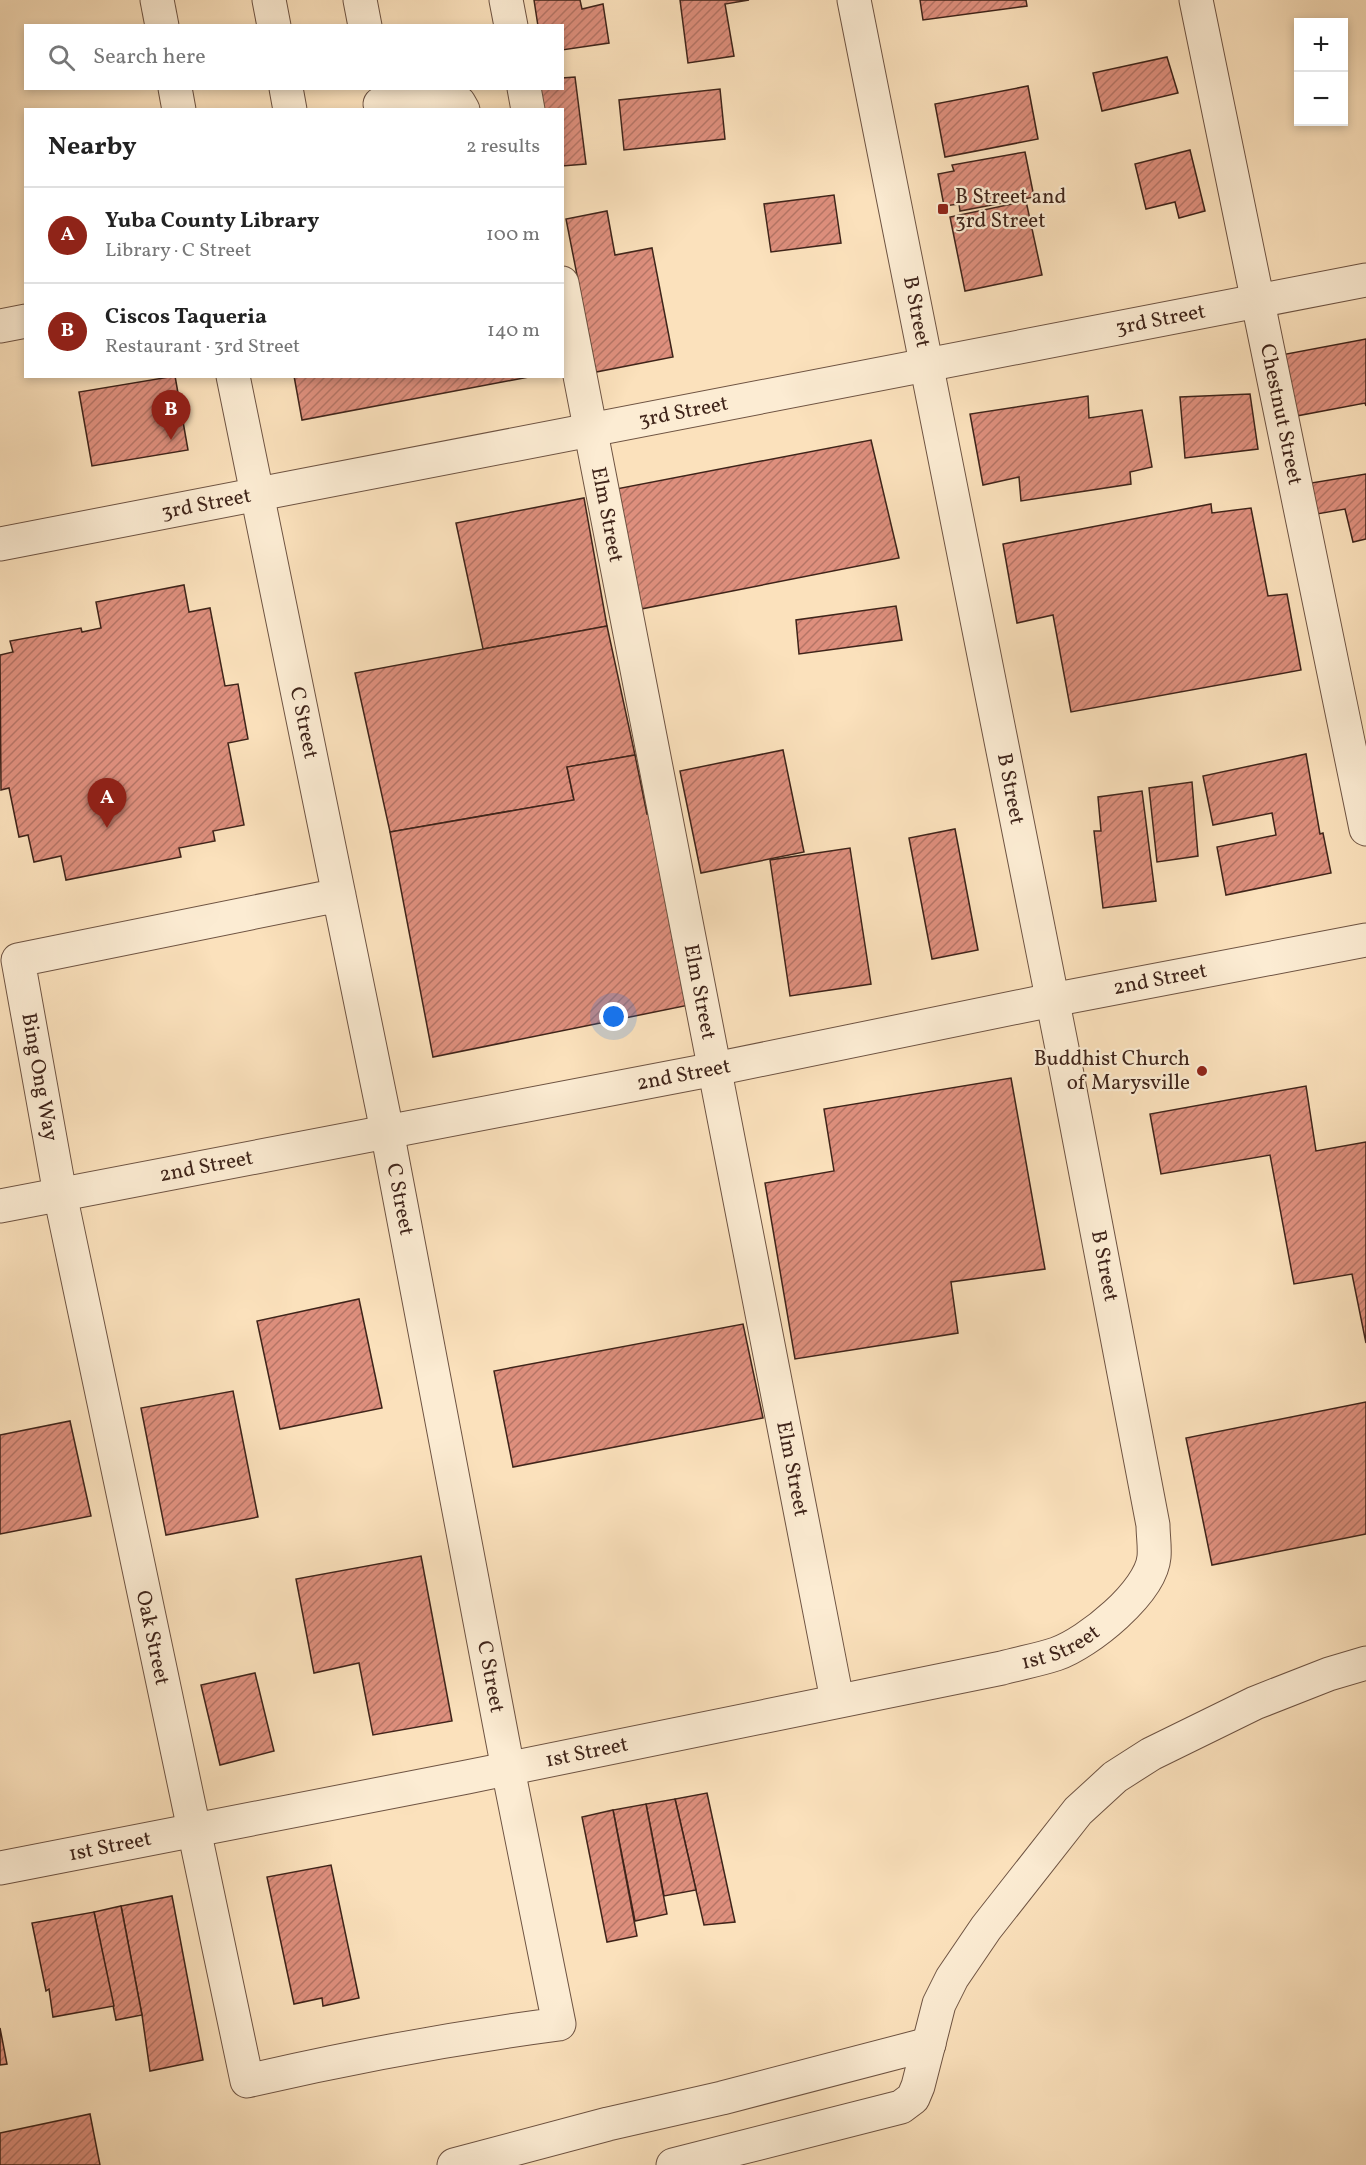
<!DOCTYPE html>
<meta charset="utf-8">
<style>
:root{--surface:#fff;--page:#f6f6f6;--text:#222;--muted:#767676;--line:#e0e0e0;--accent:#8f2418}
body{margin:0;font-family:Vollkorn,serif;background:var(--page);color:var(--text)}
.controls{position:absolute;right:18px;top:18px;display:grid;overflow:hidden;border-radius:0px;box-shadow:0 3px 9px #0003}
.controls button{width:54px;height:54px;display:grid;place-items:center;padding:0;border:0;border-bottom:2px solid var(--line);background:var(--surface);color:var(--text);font:30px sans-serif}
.you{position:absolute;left:614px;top:1017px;width:21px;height:21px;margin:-15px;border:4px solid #fff;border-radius:50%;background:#1a73e8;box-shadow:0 0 0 9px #1a73e833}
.badge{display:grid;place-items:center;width:39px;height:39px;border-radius:50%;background:var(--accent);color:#fff;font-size:20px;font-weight:700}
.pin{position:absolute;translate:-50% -50px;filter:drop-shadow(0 2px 3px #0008)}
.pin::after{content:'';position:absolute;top:32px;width:21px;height:18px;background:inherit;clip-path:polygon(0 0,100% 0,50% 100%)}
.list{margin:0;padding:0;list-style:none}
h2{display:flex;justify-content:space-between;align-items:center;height:78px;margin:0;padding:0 24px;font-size:26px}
h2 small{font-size:20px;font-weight:400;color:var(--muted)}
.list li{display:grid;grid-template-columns:39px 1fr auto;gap:18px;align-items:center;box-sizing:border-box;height:96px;padding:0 24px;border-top:2px solid var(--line)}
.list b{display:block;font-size:22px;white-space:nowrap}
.list p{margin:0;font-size:20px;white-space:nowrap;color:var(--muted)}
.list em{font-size:20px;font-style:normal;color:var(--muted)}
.icon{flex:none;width:33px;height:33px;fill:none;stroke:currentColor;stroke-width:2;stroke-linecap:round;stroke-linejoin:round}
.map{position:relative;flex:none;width:1366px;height:2165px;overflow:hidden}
.search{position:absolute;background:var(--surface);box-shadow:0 3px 9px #0003;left:24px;top:24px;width:540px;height:66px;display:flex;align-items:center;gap:15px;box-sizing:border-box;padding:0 21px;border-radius:0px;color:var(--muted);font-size:22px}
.panel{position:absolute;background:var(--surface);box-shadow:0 3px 9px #0003;left:24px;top:108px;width:540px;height:270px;border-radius:0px}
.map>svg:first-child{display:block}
.building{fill:url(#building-hatch);stroke:#3f241a;stroke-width:1.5}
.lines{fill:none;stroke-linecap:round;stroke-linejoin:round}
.minor-casing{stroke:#6e5342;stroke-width:35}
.minor{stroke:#fcecd3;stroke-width:33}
.poi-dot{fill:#8f2418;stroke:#fcecd3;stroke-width:2}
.labels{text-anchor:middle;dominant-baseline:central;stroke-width:4.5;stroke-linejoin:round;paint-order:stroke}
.poi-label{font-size:21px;fill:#3f241a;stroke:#fcecd3;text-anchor:start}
.street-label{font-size:21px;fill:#3f241a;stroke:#fcecd3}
</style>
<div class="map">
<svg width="1366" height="2165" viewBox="0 0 1366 2165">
<defs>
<pattern id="building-hatch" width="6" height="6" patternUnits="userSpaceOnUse" patternTransform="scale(1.5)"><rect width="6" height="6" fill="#de8f7d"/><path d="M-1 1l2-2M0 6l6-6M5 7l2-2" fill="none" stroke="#b57566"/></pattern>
</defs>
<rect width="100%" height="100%" fill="#fbe1bc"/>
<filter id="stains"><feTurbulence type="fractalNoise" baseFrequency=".00333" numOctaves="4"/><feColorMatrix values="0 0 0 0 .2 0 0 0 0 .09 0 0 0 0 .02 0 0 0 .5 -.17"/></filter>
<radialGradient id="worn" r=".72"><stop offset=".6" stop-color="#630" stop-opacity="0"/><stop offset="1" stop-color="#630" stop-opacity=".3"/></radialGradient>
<g class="building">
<polygon points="534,0 580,0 582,9 603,4 609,43 562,50 562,26 538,26"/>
<polygon points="680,0 749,0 725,4 734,56 688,63"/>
<polygon points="920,0 1026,0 1027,6 923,20"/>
<polygon points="1167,57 1178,93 1102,111 1093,73"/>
<polygon points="575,77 586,164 562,166 562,110 543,110 540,88 562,88 562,78"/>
<polygon points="1028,86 1038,139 945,157 935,104"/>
<polygon points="720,89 725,139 624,150 619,100"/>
<polygon points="1190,150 1205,211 1179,218 1175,202 1146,209 1135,164"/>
<polygon points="1025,152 1034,197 960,211 959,204 944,206 938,174 954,171 952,165"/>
<polygon points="834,195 841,243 771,252 764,204"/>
<polygon points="1026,201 1042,275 965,291 950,217"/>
<polygon points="607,211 615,255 652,248 673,357 596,372 566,219"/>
<polygon points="1366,339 1366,406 1365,403 1291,417 1281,355"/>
<polygon points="175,376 188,450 92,466 79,392"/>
<polygon points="294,376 534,376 302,420"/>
<polygon points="1250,394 1258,449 1185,458 1180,397"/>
<polygon points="1088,396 1089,418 1142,410 1152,467 1130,472 1131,484 1021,501 1019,477 983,485 970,414"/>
<polygon points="871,440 899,558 641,609 616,489"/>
<polygon points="1366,474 1366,539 1353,542 1345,509 1317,514 1311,483"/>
<polygon points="584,498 607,626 483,649 456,523"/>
<polygon points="1211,504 1212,513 1251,508 1268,596 1287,594 1301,670 1071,712 1053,615 1017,623 1003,544"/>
<polygon points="184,585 189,612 210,608 225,686 238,684 248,739 228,743 244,825 213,831 215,841 179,848 181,857 66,880 61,856 34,862 28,835 19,837 9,788 1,790 0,655 13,652 10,641 81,628 82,632 101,628 96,602"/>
<polygon points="896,606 902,640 799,654 796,620"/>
<polygon points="607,626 635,755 567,767 574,800 390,832 355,673"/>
<polygon points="783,750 804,852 701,873 680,771"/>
<polygon points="1306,754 1320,834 1323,833 1331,873 1226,895 1217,847 1276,835 1272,813 1213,825 1203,776"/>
<polygon points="635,755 647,814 661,811 699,1003 433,1057 390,832 574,800 567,767"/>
<polygon points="1192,782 1198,856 1157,862 1149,788"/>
<polygon points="1142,791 1156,901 1103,908 1094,831 1101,831 1098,797"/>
<polygon points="955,829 978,950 932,959 909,838"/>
<polygon points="850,848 871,984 790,996 770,860"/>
<polygon points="1011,1078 1045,1269 951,1282 958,1333 795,1359 765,1183 834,1171 824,1109"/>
<polygon points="1306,1086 1316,1151 1366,1142 1366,1343 1352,1274 1294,1284 1270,1155 1161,1174 1150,1114"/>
<polygon points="359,1299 382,1408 280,1429 257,1321"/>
<polygon points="743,1324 763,1418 513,1467 494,1371"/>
<polygon points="233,1391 258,1517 166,1535 141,1408"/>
<polygon points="1366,1402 1366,1534 1212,1565 1186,1438"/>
<polygon points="70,1421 91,1516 0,1534 0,1435"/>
<polygon points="421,1556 452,1721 373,1735 359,1663 314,1673 296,1579"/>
<polygon points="255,1673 274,1751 220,1765 201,1685"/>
<polygon points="707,1793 735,1922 704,1925 675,1799"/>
<polygon points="675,1799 696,1890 664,1896 646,1804"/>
<polygon points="646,1804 667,1914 635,1921 613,1810"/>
<polygon points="613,1810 637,1936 607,1942 582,1817"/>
<polygon points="331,1865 359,1998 323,2006 322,1998 294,2004 267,1877"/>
<polygon points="172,1896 203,2060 150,2071 142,2015 121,1906"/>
<polygon points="121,1906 142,2015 116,2020 94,1912"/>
<polygon points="94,1912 114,2006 53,2017 49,1989 46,1991 32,1923"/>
<polygon points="0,2028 7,2064 0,2065"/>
<polygon points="90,2114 100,2165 0,2165 0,2133"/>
</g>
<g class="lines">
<g class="minor-casing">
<g id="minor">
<polyline points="157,0 162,26"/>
<polyline points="269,0 274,26"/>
<polyline points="360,0 365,26"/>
<polyline points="506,0 511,26"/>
<path id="s1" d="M1196 0 1366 829"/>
<polyline points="175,88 179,110"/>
<polyline points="286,88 290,110"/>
<polyline points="524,88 528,110"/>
<polyline points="380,104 435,98 459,103 463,110"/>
<path id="s2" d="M562 283 837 1700"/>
<polyline points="0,326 26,321"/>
<path id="s3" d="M233 376 387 1131 508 1769 559 2024C453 2038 351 2057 247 2081L60 1194 18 960 339 895"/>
<path id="s4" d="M0 544 1366 280"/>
<path id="s5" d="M0 1206 715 1069 1052 1000 1366 940"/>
<path id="s6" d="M0 1868 467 1777 1002 1668C1020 1663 1038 1660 1056 1654 1088 1643 1151 1592 1154 1557 1155 1547 1153 1535 1153 1525L1062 1048 854 0"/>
<polyline points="454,2165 608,2124 722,2098 929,2044"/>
<polyline points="673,2165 901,2107 913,2098 918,2086 939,2004 952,1978 986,1928 1078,1811 1115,1777 1151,1754 1255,1703 1329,1674 1366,1663"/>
</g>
</g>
<use href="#minor" class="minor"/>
</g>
<g class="poi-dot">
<rect x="937" y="203" width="12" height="12" rx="3"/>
<circle cx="1202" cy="1071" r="6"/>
</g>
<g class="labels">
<g class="poi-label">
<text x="955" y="197">B Street and<tspan x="955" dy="24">3rd Street</tspan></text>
<text x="1190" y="1059" text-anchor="end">Buddhist Church<tspan x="1190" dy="24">of Marysville</tspan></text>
</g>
<g class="street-label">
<text transform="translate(916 312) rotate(79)">B Street</text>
<text stroke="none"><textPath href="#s4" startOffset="1182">3rd Street</textPath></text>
<text stroke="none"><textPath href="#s4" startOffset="696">3rd Street</textPath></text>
<text stroke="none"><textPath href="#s1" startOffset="423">Chestnut Street</textPath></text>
<text stroke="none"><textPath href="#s4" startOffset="210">3rd Street</textPath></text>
<text stroke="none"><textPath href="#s2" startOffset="236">Elm Street</textPath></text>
<text stroke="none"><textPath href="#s3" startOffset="354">C Street</textPath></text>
<text transform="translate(1010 789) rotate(79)">B Street</text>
<text stroke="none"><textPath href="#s5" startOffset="1182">2nd Street</textPath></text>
<text stroke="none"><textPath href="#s2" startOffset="722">Elm Street</textPath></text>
<text stroke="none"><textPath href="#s5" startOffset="696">2nd Street</textPath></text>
<text transform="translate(39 1077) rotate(80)">Bing Ong Way</text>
<text stroke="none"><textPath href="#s5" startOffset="210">2nd Street</textPath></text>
<text stroke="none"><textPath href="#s3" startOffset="840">C Street</textPath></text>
<text transform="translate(1104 1266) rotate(79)">B Street</text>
<text stroke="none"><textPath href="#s2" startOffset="1208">Elm Street</textPath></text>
<text transform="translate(152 1638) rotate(78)">Oak Street</text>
<text stroke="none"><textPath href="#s6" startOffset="1084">1st Street</textPath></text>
<text stroke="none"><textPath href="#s3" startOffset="1326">C Street</textPath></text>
<text stroke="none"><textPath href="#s6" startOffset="598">1st Street</textPath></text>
<text stroke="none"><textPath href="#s6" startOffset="112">1st Street</textPath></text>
</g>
</g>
<rect width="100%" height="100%" filter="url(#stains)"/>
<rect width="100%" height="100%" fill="url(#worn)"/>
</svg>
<div class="controls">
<button>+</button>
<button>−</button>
</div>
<div class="you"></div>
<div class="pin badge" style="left:107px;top:828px">A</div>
<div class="pin badge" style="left:171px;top:440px">B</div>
<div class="search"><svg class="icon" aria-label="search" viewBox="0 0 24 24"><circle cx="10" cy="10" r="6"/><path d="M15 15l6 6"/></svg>Search here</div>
<section class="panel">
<h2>Nearby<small>2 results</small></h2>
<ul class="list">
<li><span class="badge">A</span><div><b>Yuba County Library</b><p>Library · C Street</p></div><em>100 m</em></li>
<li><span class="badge">B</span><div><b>Ciscos Taqueria</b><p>Restaurant · 3rd Street</p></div><em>140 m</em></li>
</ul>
</section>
</div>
